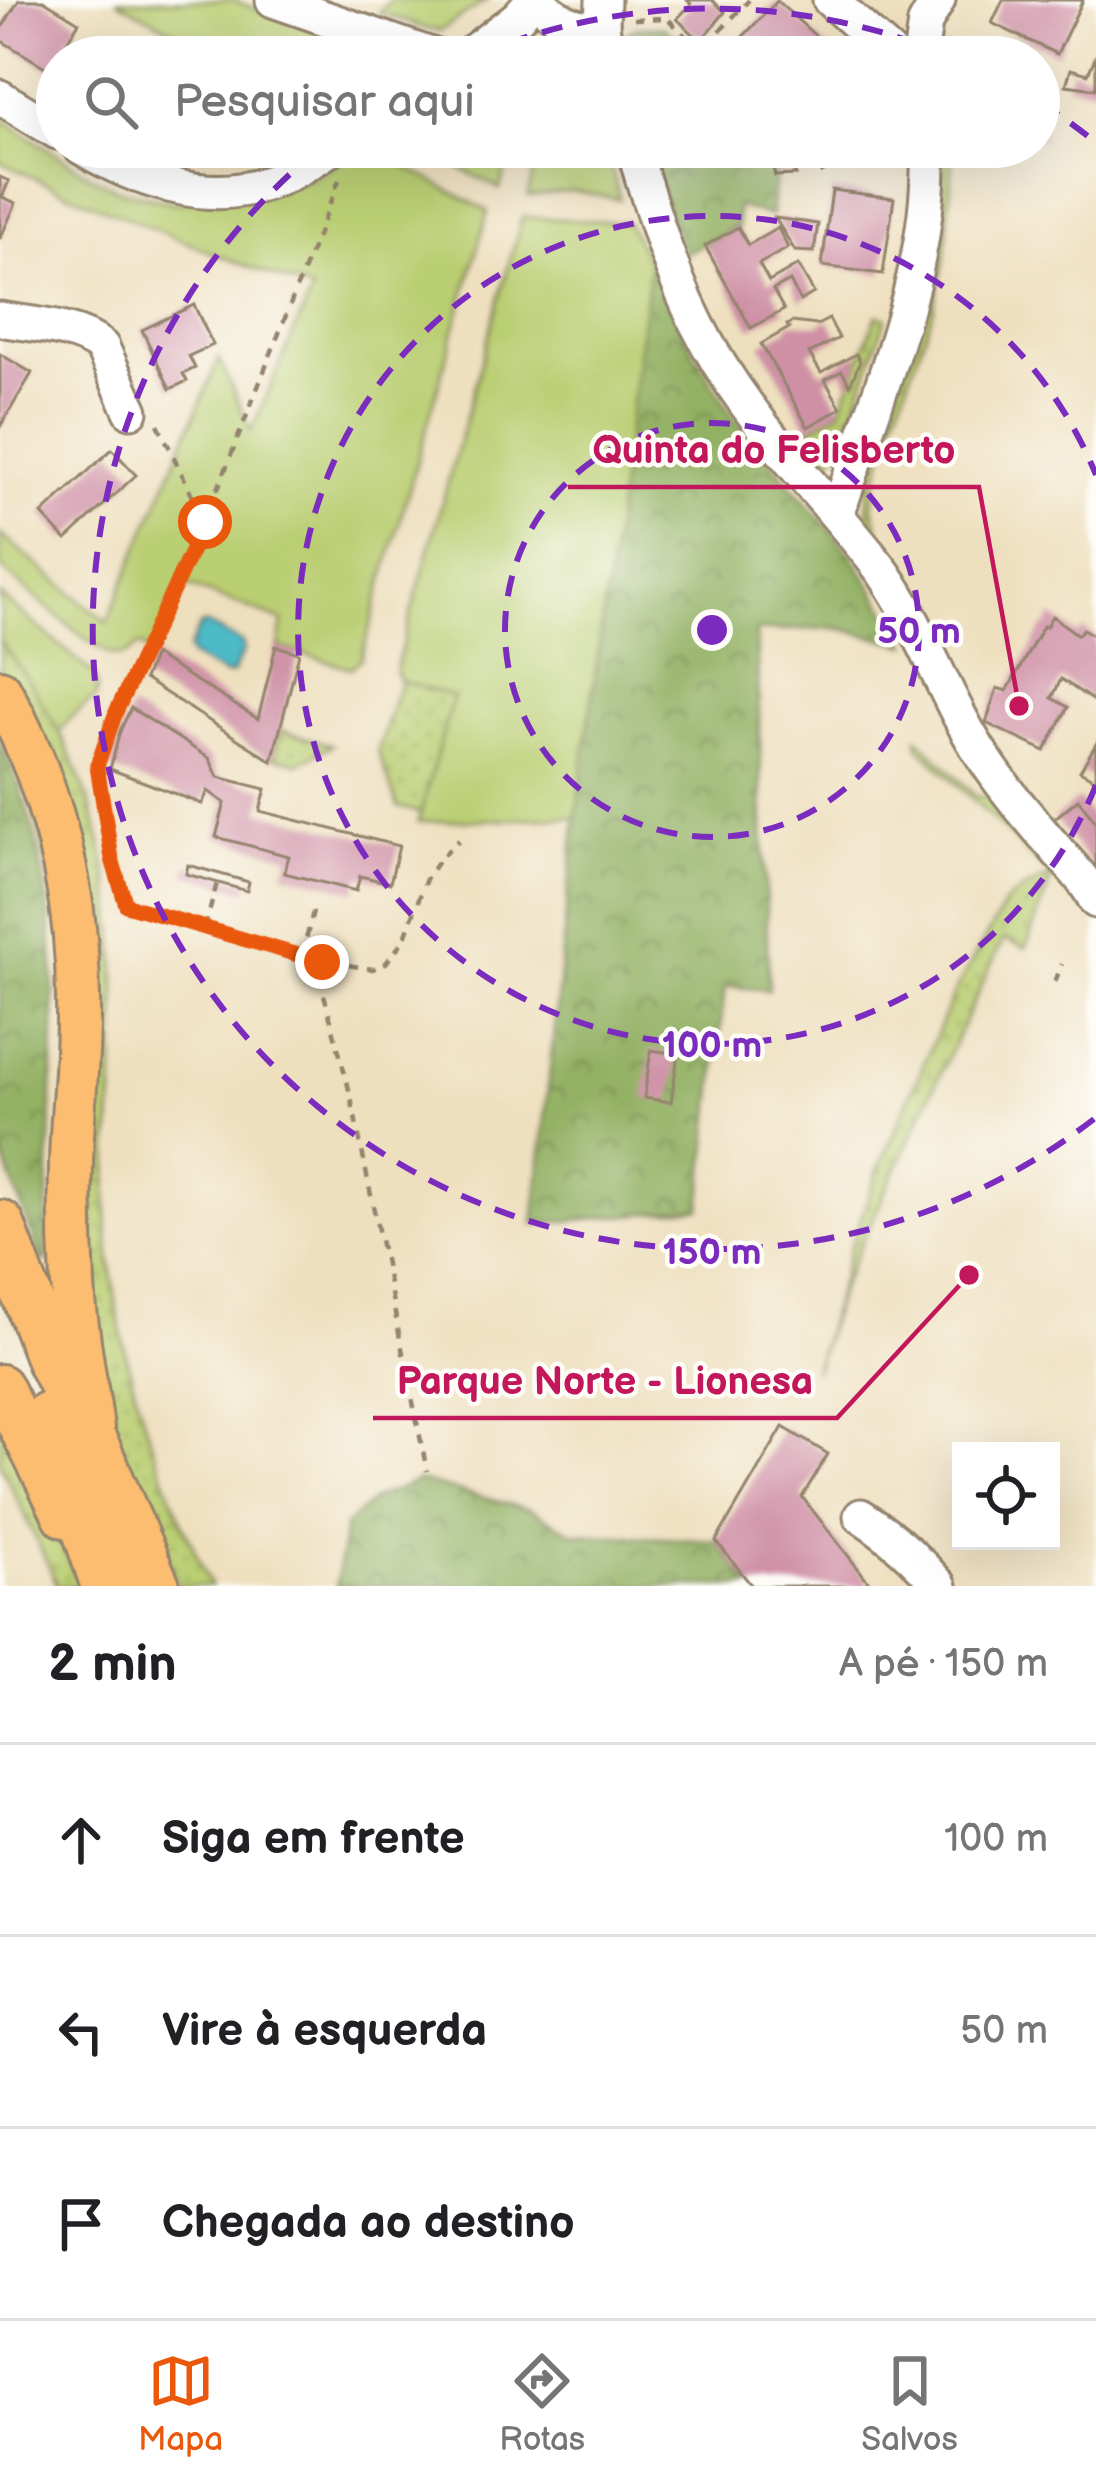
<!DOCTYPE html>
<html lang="pt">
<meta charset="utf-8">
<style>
:root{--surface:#fff;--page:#f6f6f6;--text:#202124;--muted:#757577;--line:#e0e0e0;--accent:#ea580c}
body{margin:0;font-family:"Balsamiq Sans",sans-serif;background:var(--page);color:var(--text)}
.controls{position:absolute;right:36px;bottom:36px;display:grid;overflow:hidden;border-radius:0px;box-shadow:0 12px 48px #0002}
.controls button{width:108px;height:108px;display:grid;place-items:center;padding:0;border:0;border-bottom:3px solid var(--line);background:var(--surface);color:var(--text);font:60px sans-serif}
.stop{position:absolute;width:36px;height:36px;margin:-27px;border:9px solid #ea580c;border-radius:50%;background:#fff}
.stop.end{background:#ea580c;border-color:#fff;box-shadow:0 3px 12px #0008}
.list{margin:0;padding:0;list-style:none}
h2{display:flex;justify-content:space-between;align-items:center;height:156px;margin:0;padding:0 48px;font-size:51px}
h2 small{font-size:39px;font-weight:400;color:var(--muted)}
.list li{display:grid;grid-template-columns:78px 1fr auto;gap:36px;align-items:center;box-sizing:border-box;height:192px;padding:0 48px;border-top:3px solid var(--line)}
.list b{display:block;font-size:45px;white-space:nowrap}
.list em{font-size:39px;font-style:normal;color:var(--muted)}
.icon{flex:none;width:66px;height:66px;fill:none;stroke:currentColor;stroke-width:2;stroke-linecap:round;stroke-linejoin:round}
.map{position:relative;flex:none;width:1096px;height:1586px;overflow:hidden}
.search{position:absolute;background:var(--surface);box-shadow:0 12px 48px #0002;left:36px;right:36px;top:36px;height:132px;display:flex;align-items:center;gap:30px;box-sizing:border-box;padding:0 42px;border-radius:66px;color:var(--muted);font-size:45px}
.sheet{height:732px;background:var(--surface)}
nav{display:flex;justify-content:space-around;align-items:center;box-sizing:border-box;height:168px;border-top:3px solid var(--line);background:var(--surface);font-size:33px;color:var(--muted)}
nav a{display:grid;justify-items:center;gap:6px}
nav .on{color:var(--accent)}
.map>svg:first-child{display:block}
.grass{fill:url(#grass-dots);stroke:#7a7c48;stroke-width:3}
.forest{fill:url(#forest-crowns);stroke:#676e41;stroke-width:3}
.garden{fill:#bace72;stroke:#7a7c48;stroke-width:3}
.water{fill:#4dbac7;stroke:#447272;stroke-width:3}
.building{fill:#cf90a6}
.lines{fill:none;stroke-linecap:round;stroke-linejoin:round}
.minor-casing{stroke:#94846e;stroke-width:39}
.major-casing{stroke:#94846e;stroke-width:48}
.highway-casing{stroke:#94846e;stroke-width:54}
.path{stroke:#94846e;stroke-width:4.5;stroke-dasharray:9 9;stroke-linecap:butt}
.minor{stroke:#fff;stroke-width:33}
.major{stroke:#fcbd6f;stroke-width:42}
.highway{stroke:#fcbd6f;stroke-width:48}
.route{stroke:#ea580c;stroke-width:15}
.ring{fill:none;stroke:#7b2cbf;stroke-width:6;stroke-dasharray:21 15}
.centre{fill:#7b2cbf;stroke:#fdfcf7;stroke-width:6}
.ring-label{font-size:36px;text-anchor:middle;font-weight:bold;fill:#7b2cbf;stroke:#fdfcf7;stroke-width:9;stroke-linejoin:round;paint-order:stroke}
.leader{fill:none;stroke:#c2185b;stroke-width:4.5}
.callout-dot{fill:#c2185b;stroke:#fdfcf7;stroke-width:4.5}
.callout-label{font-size:39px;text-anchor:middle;font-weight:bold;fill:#c2185b;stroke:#fdfcf7;stroke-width:9;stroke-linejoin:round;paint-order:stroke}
</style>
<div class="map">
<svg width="1096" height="1586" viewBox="0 0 1096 1586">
<defs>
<pattern id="grass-dots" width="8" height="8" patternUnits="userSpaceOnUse" patternTransform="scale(3)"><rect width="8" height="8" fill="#bace72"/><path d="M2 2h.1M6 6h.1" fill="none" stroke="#a1b162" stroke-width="1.8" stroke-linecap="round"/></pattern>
<pattern id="forest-crowns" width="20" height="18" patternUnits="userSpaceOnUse" patternTransform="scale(3)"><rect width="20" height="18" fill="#93b164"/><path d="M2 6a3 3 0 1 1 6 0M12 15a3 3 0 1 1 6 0" fill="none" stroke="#799052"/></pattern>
</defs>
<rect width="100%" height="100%" fill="#fdfcf7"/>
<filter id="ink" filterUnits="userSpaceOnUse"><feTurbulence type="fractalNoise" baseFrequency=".00833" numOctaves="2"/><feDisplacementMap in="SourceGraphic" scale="24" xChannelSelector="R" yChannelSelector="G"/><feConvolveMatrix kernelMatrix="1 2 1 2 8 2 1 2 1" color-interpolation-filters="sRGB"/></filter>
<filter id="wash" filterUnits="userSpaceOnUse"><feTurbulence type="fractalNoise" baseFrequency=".004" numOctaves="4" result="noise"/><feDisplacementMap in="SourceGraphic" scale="48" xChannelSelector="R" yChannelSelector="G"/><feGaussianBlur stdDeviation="2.7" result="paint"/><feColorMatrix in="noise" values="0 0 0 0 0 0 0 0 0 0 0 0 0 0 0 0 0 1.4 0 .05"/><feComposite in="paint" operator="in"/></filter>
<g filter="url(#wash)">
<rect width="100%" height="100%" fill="#eedfbe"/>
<g class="grass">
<polygon points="944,157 953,158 945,256 933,311 893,423 876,482 873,507 884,550 875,541 867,513 869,472 929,294 941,230"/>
<path d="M877 315 886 318 841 447C821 474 809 457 793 439L840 411Z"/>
<path d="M0 641C57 710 97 800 110 889 119 955 116 1024 113 1090 111 1141 104 1195 109 1246 117 1327 136 1410 167 1485 180 1519 196 1553 211 1586H179L112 1430 94 1341 89 1031 0 672Z"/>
<polygon points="400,681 453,696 421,813 398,807 378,751"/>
<polygon points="280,730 332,745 298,763 274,757"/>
<polygon points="918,738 976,796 992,798 1050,864 1052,876 1026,948 1004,939 989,969 841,1287 814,1372 851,1245 880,1165 954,993 1006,902 1027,887 1051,876 919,747"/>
<polygon points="0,1413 21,1452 80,1586 58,1586 0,1463"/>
</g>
<g class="forest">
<polygon points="637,27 664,27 696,57 625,57 628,52 628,32"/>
<polygon points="645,147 768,147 775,176 771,216 737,206 738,227 684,254"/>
<polygon points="650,265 695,354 734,418 854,558 908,645 837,628 756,631 769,990 725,986 701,1208 534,1224 576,817"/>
<path d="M0 740C83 914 45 1078 47 1261H42L0 1148Z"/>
<polygon points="418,1481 531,1510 573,1533 716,1541 752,1586 336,1586 345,1526 374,1499"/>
</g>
<g class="garden">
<polygon points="116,0 232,0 393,57 222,57"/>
<polygon points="390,0 487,0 440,31 426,29 379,12"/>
<path d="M0 118 92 177 119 190 175 203 312 179 358 147H369L488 211 361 659 351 668 279 647 283 621 186 585 154 655 139 645C131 652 125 658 114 655 91 649 22 585 0 567V534L107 622 219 359 251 431 312 291C206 251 102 210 0 162Z"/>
<polygon points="419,147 512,147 500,189"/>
<polygon points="538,147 605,147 620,199 574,191 528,196"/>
<polygon points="522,217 627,222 650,265 576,817 418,822 453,697 400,681 395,671"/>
<polygon points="0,595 93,673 97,686 96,697 73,715 59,732 31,684 0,641"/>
</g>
<polygon class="water" points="206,624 242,643 244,650 232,674 225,675 191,657 188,650 200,626"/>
<g id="blocks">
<g class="building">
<polygon points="19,0 43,0 79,22 50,70 0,40 0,31"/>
<polygon points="687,0 712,0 725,12 701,41 677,19 691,4"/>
<polygon points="1003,0 1083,0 1057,54 992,23"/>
<polygon points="777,1 832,51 827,57 748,57 735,45"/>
<polygon points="133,39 154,46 151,54 154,57 131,57 124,50"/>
<polygon points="1096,55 1096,89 1066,85 1071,69 1088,74"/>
<polygon points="1039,101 1048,103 1042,142 1039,142"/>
<polygon points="768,147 783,147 796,175 775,176"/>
<polygon points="808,147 883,147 848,165 846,160 821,173"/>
<polygon points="0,177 9,181 2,197 16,203 0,239"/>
<polygon points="832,190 894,198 883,274 822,266"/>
<polygon points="775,218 818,224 814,252 795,251"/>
<polygon points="738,227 748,245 778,228 788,248 759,264 769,282 798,265 814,293 800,301 790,281 773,290 784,310 751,328 705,246"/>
<polygon points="194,305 213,345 189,356 195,368 183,374 187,381 170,389 142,330"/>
<polygon points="829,319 839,338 809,353 821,373 856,354 860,361 850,385 842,371 825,380 841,408 808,427 761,344 789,328 787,325 792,322 817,325"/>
<polygon points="0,354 32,373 0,427"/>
<polygon points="112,449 136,475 66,540 42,514"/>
<polygon points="1052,616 1078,635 1083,629 1096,637 1096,693 1092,700 1061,679 1052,698 1068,707 1045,751 986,723 997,688 1007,691 1043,626 1046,627"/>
<polygon points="276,646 299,653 272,761 144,679 154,655 258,719"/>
<polygon points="131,708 209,758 218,777 266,789 260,811 399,846 390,883 360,876 356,891 284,873 289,856 216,837 225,803 208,791 202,804 110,769 120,731"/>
<polygon points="1096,744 1096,780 1080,771"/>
<polygon points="1078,799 1096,822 1096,870 1054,819"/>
<polygon points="188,865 249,882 247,891 186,874"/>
<polygon points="651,1050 678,1054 671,1102 644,1098"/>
<polygon points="783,1427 828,1454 802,1497 872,1586 752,1586 716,1541"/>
</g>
</g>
</g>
<g filter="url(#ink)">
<use href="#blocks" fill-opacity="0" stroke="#94846e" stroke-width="3"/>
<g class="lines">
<g class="minor-casing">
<g id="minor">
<polyline points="273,0 437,57"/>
<path d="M536 0C558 18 572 32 602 26"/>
<polyline points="603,0 602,26 608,57"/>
<polyline points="830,0 894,57"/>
<polyline points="466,57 518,17 533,0"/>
<polyline points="920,57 925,23 938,0"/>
<polyline points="0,97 57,132"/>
<path d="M81 147C134 179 206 206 268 183 291 175 312 161 333 147"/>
<path d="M633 147C654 216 673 283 708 345 755 429 825 497 883 572 924 631 946 702 986 761 1007 793 1032 821 1056 849 1071 866 1086 881 1096 901"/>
<path d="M0 319C32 325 76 326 102 347L131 411"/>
<path d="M837 515C876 395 932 276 928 147"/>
<path d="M861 1516C892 1536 916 1558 940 1586"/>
</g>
</g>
<g class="major-casing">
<g id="major">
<path d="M0 691C56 792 80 901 78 1017 78 1065 72 1114 71 1163 70 1209 71 1255 74 1300 78 1343 86 1385 92 1428"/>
<polyline points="0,1386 65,1516"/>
</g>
</g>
<g class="highway-casing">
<g id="highway">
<polyline points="0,1225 51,1360 95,1447 155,1586"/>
<polyline points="48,1416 106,1586"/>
</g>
</g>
<g class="path">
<polyline points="634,19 667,18 701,51 749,0"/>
<polyline points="339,180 205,522 130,688 116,713 97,767 112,859 126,905 322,961 373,969 386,963 404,940 426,879 441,857 459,840"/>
<polyline points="158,424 205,522"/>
<polyline points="205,928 217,883"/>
<polyline points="302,955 314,908"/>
<polyline points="315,960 351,1097 427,1471"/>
<polyline points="1055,982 1062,964"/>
</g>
<use href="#minor" class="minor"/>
<use href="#major" class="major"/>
<use href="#highway" class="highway"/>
</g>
</g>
<g class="lines" filter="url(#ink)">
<polyline class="route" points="205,522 116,712 97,766 112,859 126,905 322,962"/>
</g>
<g class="ring">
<circle cx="712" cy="630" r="207"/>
<path d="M1096 785A414 414 0 1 1 1096 475"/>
<path d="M1094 1119A621 621 0 0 1 321 147M474 56A621 621 0 0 1 950 56M1041 103A621 621 0 0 1 1094 141"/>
</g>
<circle cx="712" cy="630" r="18" class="centre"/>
<g class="ring-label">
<text x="919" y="643">50 m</text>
<text x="712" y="1057">100 m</text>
<text x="712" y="1264">150 m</text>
</g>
<path class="leader" d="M1019 706L979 487H568M969 1275L837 1418H373"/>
<g class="callout-dot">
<circle cx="1019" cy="706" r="12"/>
<circle cx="969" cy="1275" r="12"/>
</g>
<g class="callout-label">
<text x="774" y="463">Quinta do Felisberto</text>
<text x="605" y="1394">Parque Norte - Lionesa</text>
</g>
</svg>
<div class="controls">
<button><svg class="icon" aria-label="locate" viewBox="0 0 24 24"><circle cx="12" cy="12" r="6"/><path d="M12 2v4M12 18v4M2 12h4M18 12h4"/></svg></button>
</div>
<div class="stop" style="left:205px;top:522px"></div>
<div class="stop end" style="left:322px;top:962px"></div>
<div class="search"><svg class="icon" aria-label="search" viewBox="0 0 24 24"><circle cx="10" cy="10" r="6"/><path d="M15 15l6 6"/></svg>Pesquisar aqui</div>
</div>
<section class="sheet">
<h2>2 min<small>A pé · 150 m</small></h2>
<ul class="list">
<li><svg class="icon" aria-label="ahead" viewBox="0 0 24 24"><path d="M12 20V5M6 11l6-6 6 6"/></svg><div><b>Siga em frente</b></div><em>100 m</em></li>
<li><svg class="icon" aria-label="left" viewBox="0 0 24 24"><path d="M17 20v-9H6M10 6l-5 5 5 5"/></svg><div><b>Vire à esquerda</b></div><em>50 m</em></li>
<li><svg class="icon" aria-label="arrive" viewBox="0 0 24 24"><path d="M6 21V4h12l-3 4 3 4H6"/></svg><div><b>Chegada ao destino</b></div></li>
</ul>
</section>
<nav>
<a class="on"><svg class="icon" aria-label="map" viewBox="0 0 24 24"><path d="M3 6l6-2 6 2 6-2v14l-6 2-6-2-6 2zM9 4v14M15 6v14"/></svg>Mapa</a>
<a><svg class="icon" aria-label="directions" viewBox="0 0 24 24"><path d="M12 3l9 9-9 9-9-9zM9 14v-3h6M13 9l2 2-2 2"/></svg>Rotas</a>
<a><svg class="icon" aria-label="saved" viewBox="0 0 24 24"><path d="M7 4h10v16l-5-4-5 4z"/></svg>Salvos</a>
</nav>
